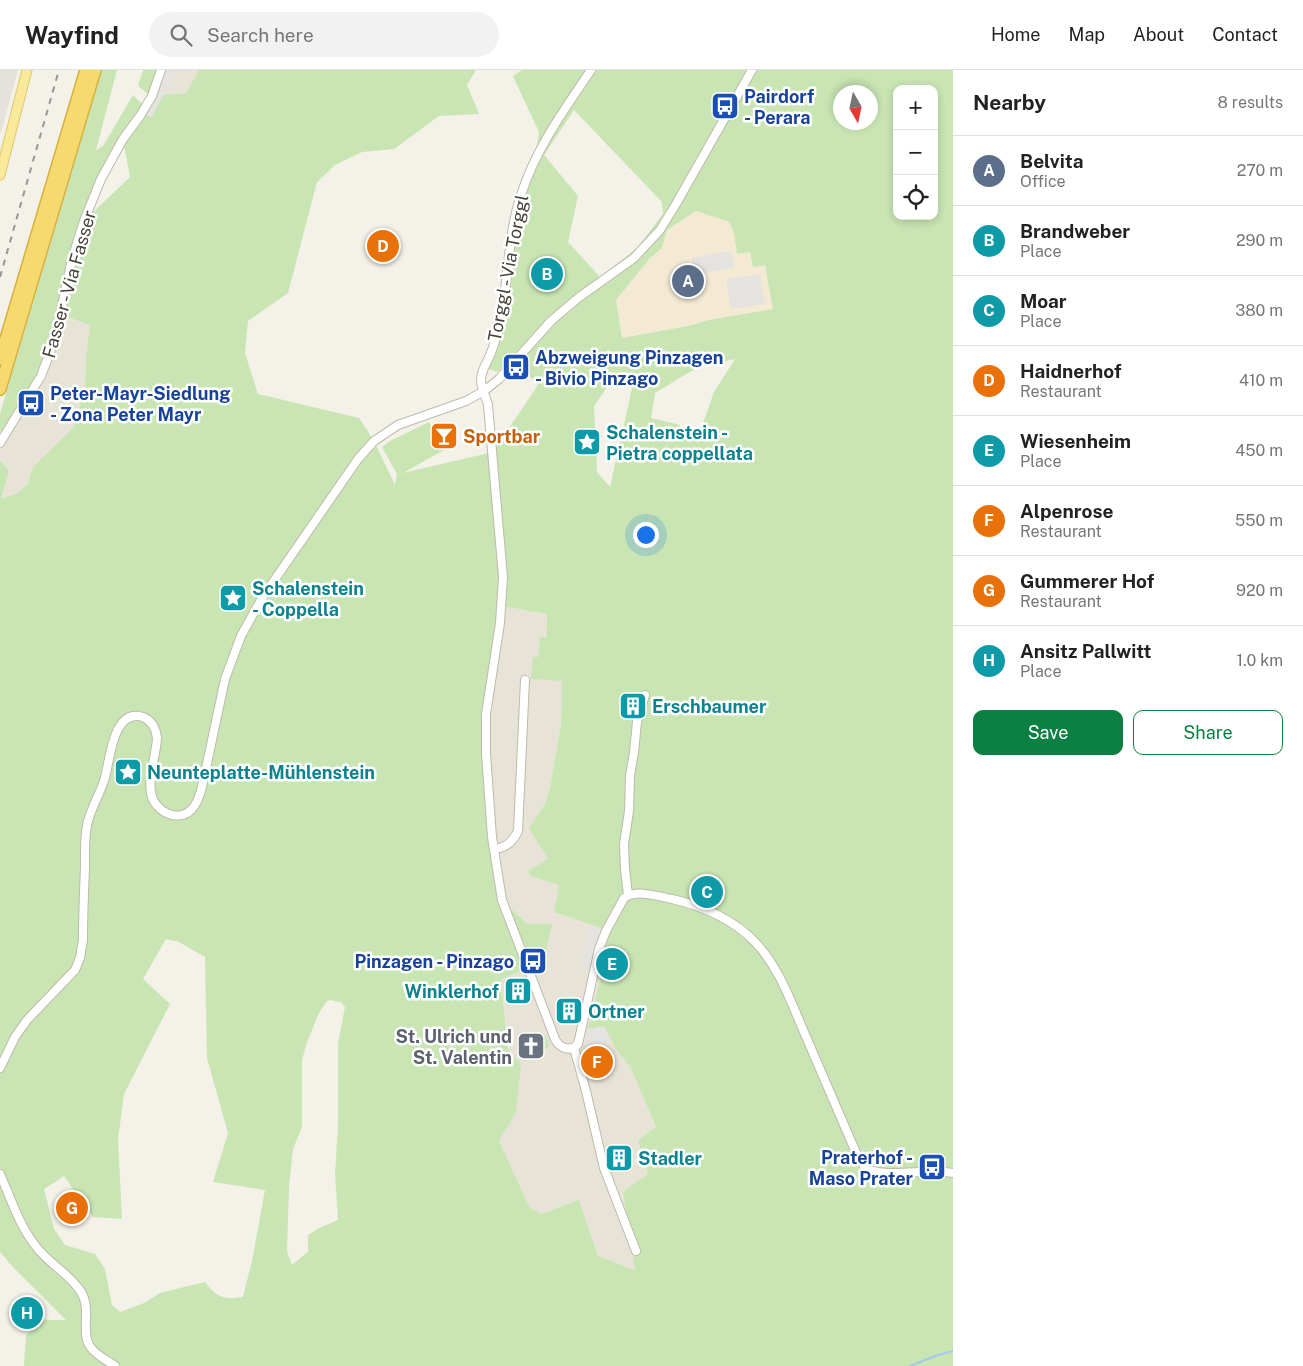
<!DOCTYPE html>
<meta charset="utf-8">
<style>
:root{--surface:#fff;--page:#f2f2f2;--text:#222;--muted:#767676;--line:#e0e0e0;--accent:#0b8043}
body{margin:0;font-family:"Public Sans",sans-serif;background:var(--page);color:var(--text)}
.controls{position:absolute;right:15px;top:15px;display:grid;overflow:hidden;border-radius:10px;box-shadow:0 2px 8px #0003}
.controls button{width:45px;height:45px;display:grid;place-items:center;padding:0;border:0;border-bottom:1px solid var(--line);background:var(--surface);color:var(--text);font:25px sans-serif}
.compass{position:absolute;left:833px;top:15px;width:45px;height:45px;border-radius:50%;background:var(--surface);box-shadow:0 2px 8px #0003;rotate:171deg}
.you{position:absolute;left:645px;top:464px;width:18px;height:18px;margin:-12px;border:4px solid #fff;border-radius:50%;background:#1a73e8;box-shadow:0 0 0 8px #1a73e833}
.badge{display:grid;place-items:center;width:32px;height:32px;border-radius:50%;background:var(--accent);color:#fff;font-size:16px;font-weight:700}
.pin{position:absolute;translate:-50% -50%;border:2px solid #fff;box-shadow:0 1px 5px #0006}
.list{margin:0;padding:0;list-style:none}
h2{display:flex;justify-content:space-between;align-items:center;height:65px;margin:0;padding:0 20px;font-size:21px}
h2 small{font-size:16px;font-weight:400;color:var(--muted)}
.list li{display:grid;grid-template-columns:32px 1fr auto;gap:15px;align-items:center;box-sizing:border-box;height:70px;padding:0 20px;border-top:1px solid var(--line)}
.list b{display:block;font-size:19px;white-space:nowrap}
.list p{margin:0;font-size:16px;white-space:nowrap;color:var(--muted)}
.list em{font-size:16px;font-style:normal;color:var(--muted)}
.actions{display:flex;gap:10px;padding:15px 20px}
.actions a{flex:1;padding:11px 0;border:1px solid var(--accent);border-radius:10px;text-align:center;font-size:18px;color:var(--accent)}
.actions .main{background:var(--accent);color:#fff}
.icon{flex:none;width:28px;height:28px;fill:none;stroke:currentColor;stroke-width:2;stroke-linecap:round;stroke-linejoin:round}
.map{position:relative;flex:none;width:953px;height:1296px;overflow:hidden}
header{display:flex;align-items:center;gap:30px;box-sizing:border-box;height:70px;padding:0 25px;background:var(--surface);border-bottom:1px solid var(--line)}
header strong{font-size:24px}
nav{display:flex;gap:28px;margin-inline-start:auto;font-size:18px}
.search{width:350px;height:45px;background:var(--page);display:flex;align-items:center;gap:12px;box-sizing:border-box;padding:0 18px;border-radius:28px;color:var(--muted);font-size:19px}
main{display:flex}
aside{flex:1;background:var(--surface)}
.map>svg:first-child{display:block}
.residential{fill:#e7e3d6}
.commercial{fill:#f4ead4}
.industrial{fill:#e5e2dc}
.green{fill:#c8e5b3;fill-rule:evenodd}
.parking{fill:#e4e3df}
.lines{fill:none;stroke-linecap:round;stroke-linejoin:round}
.stream{stroke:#a7c7ec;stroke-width:2}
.minor-casing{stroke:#bebaab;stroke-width:10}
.major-casing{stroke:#ddc96c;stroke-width:11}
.highway-casing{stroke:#d5b140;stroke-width:14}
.minor{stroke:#fff;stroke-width:8}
.major{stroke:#f9ea9b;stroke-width:9}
.highway{stroke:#f6da70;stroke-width:11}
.rail{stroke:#969696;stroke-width:2;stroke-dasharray:6 6;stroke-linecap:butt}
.labels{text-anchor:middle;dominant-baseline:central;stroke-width:5;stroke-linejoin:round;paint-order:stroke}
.transit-label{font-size:18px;font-weight:bold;fill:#164399;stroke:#fff;text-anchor:start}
.street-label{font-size:18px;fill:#464237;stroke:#fff}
.culture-label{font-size:18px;font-weight:bold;fill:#0d838f;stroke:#fff;text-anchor:start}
.food-label{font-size:18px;font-weight:bold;fill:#c56008;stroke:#fff;text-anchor:start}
.worship-label{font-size:18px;font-weight:bold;fill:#5b616d;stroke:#fff;text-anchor:end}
</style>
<header>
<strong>Wayfind</strong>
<div class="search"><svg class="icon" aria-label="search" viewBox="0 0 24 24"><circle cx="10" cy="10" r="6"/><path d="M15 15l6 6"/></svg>Search here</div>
<nav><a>Home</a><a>Map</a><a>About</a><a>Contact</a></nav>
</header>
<main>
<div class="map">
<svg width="953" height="1296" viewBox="0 0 953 1296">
<rect width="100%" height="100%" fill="#f3f1e8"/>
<g class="residential">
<polygon points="157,0 199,0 186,23 152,26 148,24"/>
<polygon points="61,244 90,255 86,287 85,321 73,358 34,397 28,414 17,424 0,428 9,401 0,390 0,379 4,363"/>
<polygon points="502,536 547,544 545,567 540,567 538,588 531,609 562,610 561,654 550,718 545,734 529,758 548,789 528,801 530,806 559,815 554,842 604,859 627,881 624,905 604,956 615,978 631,998 656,1057 638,1070 648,1104 623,1122 635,1200 598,1186 579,1130 541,1144 530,1138 499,1071 516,1042 501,909 524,900 552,854 527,854 502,830 496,801 486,644"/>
</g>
<polygon class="commercial" points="696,141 729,152 734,163 737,183 751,182 765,195 773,239 709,250 688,256 622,268 616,230 650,188 662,178 667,160"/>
<polygon class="industrial" points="0,0 18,0 1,63 0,62"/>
<g class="green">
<path d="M102 0H117L96 80 103 76 133 25 143 35 152 26 186 23 199 0H476L467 15 479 44 439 46 394 79 362 82 335 95 317 112 288 223 248 251 245 283 258 324 359 348 374 371 395 415 397 404 382 377 390 371 429 352 444 380 403 403 493 382 538 315 513 289 497 302 484 297 490 285 513 163 535 89 539 62 513 6 522 0H953V1296H24L26 1266 39 1250H66L12 1196 0 1182V390L9 401 1 428 16 424 28 414 33 397 73 358 85 321 86 286 90 255 62 245 41 306 4 363 0 361V344ZM897 19H934V146H897ZM841 22H871V52H841ZM574 40 662 132 663 144 637 178 600 207 568 172 578 126 544 85ZM123 70 130 107 85 150ZM696 141 729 152 734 163 737 184 750 182 753 197 765 195 773 239 709 250 688 256 622 268 616 230 650 188 662 178 667 160ZM735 289 714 322 699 365 680 371V355L651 348 655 323 698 297ZM635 305 610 417 597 402 594 336 612 310ZM502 536 547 544 546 567H540L538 587H533L531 609 562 611 561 654 550 718 545 734 529 758 548 789 528 801 530 806 559 815 554 842 604 859 597 878 627 881 624 905 601 906 588 959 604 956 615 978 631 998 656 1057 638 1070 648 1104 623 1122 635 1200 598 1186 579 1130 541 1144 530 1138 499 1071 516 1042 521 994 508 979 501 909 524 900 541 901 552 854H527L502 830 486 684 488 628ZM166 869 179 872 205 887 207 988 228 1063 213 1112 265 1120 252 1191 243 1227C224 1230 217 1228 205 1212L160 1223 144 1233 120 1242 112 1235 105 1199 95 1184 65 1175 54 1159 44 1119 64 1106 93 1147 122 1149 118 1069 124 1024 170 934 143 909ZM330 930 341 932 345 937 338 973V1057L335 1104 338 1150 319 1158 308 1165V1182L292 1195 287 1181 289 1116 293 1079 302 1057V990L307 972 319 943 326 932Z"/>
<polygon points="143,0 157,0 148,24 138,16"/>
<polygon points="528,962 543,964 547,969 549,977 527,986 521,985 517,978 517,968 528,968"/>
</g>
<g class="parking">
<polygon points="165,0 177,0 151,48 146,44 152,35"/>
<polygon points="731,181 734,198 694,205 692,188"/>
<polygon points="760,204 765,234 731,239 726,209"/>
<polygon points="593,856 602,860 596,877 591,900 580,898 586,873"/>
<polygon points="604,956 612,973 593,975 592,972 584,976 588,959"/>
</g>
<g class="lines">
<polyline class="stream" points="910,1296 935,1286 953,1281"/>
<g class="minor-casing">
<g id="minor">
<path d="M591 0C564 40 536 78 521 125 508 163 509 206 501 245 498 258 496 272 490 285 487 293 481 300 481 310 481 318 486 327 488 335L503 507 500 553 486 644V684L492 767 502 830 555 969C560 979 571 982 578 974L599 879 606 861 624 828C637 819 657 826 672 829 702 836 733 849 755 872 779 897 791 932 804 962 822 1003 839 1044 857 1085L865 1098C887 1109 926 1098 953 1103"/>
<polyline points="0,373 41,306 55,269 72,189 84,151 101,109 123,69 140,46 152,26 161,0"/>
<path d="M494 779C506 778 513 772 518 761L525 610"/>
<polyline points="628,825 625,799 624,774 629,741 630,706 634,682 637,652 645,625"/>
<polyline points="574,978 586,1021 604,1098 636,1181"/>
<path d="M0 998 15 967 27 950 75 900 80 888 83 870C83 846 84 821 85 797 85 782 84 766 88 751 92 737 99 725 104 711 110 693 112 637 143 647 153 651 156 659 157 668 156 686 148 705 151 723 154 741 178 754 192 739 198 733 200 724 202 717L225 609 241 566 262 528 358 389 374 371 398 355 466 331 484 321 499 309 551 251 578 228 634 188 660 160 676 134 752 0"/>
<path d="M0 1104C11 1129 20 1158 38 1179 51 1195 71 1205 81 1222 93 1241 78 1265 93 1280 99 1287 108 1291 115 1296"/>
</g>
</g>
<g class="major-casing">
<polyline id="major" points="0,105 27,0"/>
</g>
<g class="highway-casing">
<g id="highway">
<polyline points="0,289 86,0"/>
<polyline points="0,319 95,0"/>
</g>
</g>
<use href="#minor" class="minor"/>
<use href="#major" class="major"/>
<use href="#highway" class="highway"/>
<polyline class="rail" points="0,207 59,0"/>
</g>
<defs>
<g id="bus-square" transform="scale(1.4375)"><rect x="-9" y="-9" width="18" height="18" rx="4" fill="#1a4fb4" stroke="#fff"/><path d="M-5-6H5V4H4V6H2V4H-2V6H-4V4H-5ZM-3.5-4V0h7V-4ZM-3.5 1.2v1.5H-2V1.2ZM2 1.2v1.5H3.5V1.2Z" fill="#fff"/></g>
<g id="bar-square" transform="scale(1.4375)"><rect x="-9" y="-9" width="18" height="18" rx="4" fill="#e8710a" stroke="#fff"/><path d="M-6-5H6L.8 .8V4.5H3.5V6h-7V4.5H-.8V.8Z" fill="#fff"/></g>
<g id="sight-square" transform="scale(1.4375)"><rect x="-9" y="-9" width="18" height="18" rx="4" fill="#0f9aa8" stroke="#fff"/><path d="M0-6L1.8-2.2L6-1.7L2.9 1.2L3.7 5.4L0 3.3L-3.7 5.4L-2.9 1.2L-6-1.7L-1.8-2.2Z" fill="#fff"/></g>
<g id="building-square" transform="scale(1.4375)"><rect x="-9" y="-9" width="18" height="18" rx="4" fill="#0f9aa8" stroke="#fff"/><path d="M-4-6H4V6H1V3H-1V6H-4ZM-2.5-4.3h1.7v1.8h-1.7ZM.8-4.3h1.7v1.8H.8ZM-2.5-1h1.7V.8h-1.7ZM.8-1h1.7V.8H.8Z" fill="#fff"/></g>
<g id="church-square" transform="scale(1.4375)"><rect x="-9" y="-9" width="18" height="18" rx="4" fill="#6b7280" stroke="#fff"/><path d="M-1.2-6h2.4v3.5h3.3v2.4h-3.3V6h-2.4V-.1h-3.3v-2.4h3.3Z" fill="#fff"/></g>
</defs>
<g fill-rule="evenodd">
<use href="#bus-square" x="725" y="36"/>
<use href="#bus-square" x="516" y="297"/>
<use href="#bus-square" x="31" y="333"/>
<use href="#bar-square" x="444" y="366"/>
<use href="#sight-square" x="587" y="372"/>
<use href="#sight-square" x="233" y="528"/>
<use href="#building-square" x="633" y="636"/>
<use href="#sight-square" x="128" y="702"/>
<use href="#bus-square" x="533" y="891"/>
<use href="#building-square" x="518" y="921"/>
<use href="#building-square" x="569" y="941"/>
<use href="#church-square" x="531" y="976"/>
<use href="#building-square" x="619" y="1088"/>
<use href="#bus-square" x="932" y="1097"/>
</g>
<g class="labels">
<g class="transit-label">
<text x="744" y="26">Pairdorf<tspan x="744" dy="21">- Perara</tspan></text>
<text x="535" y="287">Abzweigung Pinzagen<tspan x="535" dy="21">- Bivio Pinzago</tspan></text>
<text x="50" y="323">Peter-Mayr-Siedlung<tspan x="50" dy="21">- Zona Peter Mayr</tspan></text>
<text x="514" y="891" text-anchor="end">Pinzagen - Pinzago</text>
<text x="913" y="1087" text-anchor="end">Praterhof -<tspan x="913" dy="21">Maso Prater</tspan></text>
</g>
<g class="street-label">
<text transform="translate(508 198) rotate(-79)">Torggl - Via Torggl</text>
<text transform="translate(69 214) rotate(-74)">Fasser - Via Fasser</text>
</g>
<g class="culture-label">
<text x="606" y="362">Schalenstein -<tspan x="606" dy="21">Pietra coppellata</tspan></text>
<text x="252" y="518">Schalenstein<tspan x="252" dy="21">- Coppella</tspan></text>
<text x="652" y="636">Erschbaumer</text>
<text x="147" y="702">Neunteplatte-Mühlenstein</text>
<text x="499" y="921" text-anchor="end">Winklerhof</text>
<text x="588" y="941">Ortner</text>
<text x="638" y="1088">Stadler</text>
</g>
<g class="food-label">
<text x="463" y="366">Sportbar</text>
</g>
<g class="worship-label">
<text x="512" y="966">St. Ulrich und<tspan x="512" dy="21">St. Valentin</tspan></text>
</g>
</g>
</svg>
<div class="controls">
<button>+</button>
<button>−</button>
<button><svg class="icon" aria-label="locate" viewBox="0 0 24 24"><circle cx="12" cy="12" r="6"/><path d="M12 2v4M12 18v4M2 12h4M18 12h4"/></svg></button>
</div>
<svg class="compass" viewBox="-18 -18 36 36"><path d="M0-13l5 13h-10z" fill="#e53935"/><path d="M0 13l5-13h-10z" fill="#767676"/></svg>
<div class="you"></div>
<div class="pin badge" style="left:688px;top:211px;background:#5c6f8a">A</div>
<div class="pin badge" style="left:547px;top:204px;background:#0f9aa8">B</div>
<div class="pin badge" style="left:707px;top:822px;background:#0f9aa8">C</div>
<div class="pin badge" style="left:383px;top:176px;background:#e8710a">D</div>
<div class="pin badge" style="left:612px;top:894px;background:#0f9aa8">E</div>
<div class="pin badge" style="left:597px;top:992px;background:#e8710a">F</div>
<div class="pin badge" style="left:72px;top:1138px;background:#e8710a">G</div>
<div class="pin badge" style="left:27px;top:1243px;background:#0f9aa8">H</div>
</div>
<aside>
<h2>Nearby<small>8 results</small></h2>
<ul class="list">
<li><span class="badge" style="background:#5c6f8a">A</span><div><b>Belvita</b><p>Office</p></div><em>270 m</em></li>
<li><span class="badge" style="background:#0f9aa8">B</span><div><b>Brandweber</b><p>Place</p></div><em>290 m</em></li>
<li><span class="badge" style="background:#0f9aa8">C</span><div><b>Moar</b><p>Place</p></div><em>380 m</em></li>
<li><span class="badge" style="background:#e8710a">D</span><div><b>Haidnerhof</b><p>Restaurant</p></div><em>410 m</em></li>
<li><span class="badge" style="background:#0f9aa8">E</span><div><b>Wiesenheim</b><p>Place</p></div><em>450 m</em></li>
<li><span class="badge" style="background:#e8710a">F</span><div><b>Alpenrose</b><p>Restaurant</p></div><em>550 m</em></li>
<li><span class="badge" style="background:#e8710a">G</span><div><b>Gummerer Hof</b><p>Restaurant</p></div><em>920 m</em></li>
<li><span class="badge" style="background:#0f9aa8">H</span><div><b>Ansitz Pallwitt</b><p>Place</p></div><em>1.0 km</em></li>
</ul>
<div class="actions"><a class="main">Save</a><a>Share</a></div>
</aside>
</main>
